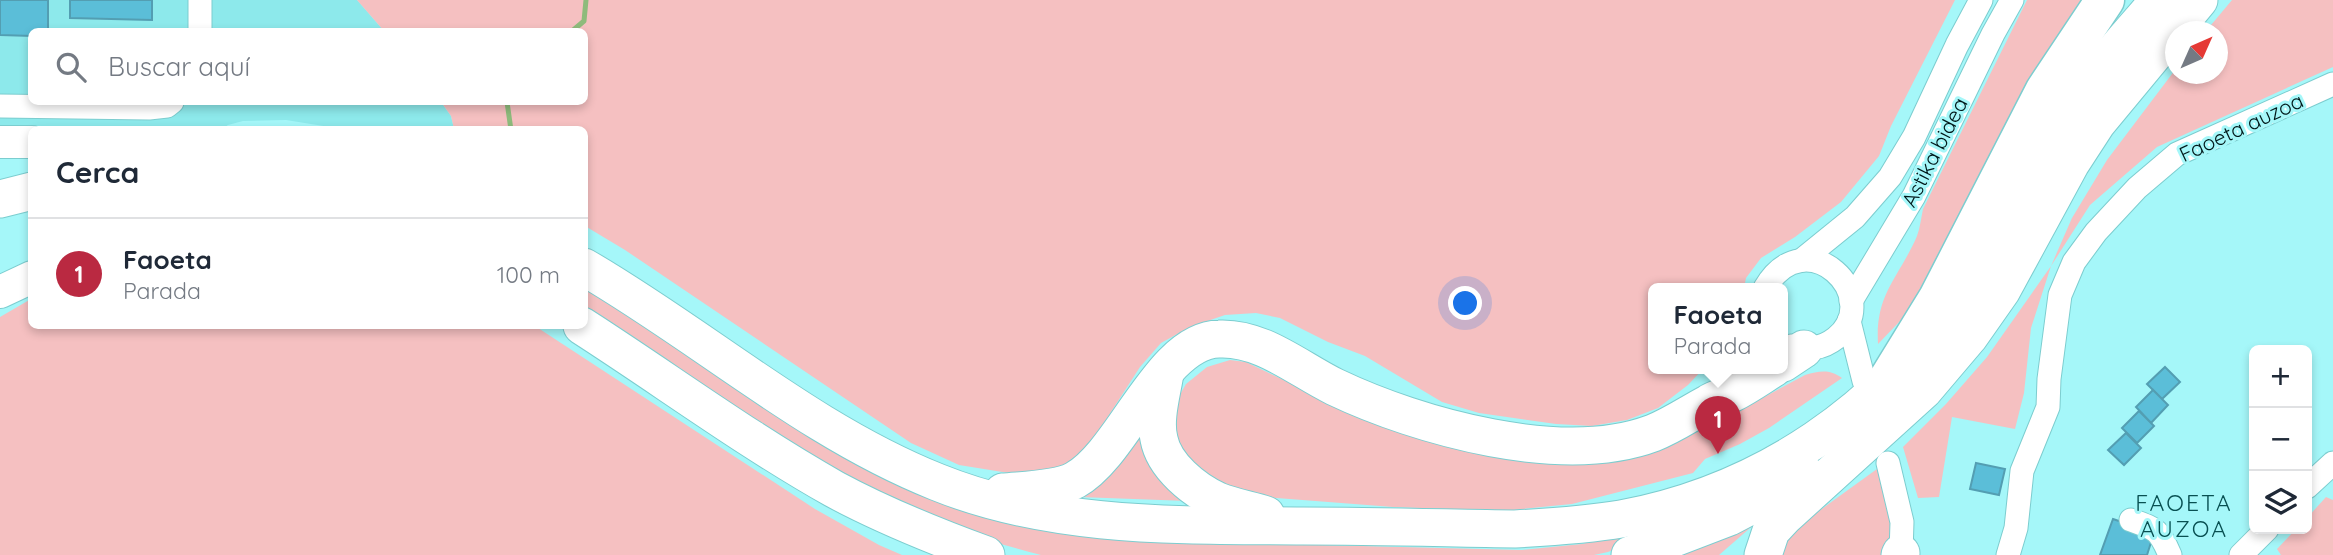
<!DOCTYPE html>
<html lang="es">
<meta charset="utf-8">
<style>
:root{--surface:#fff;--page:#f2f2f3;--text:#1f2937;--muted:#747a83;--line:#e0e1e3;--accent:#ba2941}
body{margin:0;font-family:Quicksand,sans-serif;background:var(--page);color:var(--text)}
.controls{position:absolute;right:21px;bottom:21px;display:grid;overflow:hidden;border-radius:10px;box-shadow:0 4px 10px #0003}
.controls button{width:63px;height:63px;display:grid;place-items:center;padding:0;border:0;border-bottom:2px solid var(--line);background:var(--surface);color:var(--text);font:35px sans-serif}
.compass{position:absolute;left:2165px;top:21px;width:63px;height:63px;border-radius:50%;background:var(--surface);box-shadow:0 4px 10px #0003;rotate:45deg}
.you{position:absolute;left:1466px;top:304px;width:24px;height:24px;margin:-18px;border:5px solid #fff;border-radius:50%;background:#1a73e8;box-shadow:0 0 0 10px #1a73e833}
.badge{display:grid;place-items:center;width:46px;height:46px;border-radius:50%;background:var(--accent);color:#fff;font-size:23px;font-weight:700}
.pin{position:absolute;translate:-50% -58px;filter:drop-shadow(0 2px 4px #0008)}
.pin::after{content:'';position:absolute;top:37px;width:24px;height:21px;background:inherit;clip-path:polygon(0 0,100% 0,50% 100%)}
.popup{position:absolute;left:1648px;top:283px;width:140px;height:91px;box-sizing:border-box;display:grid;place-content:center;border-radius:10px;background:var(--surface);filter:drop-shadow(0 2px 5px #0005);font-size:23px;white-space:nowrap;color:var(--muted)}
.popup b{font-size:26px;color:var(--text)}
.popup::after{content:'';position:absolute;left:50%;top:100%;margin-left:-14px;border:14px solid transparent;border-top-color:var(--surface)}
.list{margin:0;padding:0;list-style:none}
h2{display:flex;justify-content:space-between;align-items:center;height:91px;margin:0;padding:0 28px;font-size:30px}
h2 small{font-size:23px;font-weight:400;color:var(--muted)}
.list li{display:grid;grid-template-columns:46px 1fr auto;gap:21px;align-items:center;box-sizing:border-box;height:112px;padding:0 28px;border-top:2px solid var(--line)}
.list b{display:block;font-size:26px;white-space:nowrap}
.list p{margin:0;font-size:23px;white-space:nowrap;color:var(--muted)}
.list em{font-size:23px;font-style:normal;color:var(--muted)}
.icon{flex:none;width:38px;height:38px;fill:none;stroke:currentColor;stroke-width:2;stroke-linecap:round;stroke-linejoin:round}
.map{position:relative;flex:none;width:2333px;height:555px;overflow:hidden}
.search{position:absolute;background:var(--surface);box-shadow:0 4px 10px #0003;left:28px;top:28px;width:560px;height:77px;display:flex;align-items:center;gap:18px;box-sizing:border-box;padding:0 24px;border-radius:10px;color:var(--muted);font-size:26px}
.panel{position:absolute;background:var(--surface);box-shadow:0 4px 10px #0003;left:28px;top:126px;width:560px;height:203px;border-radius:10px}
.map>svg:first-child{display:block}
.built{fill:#8de9eb}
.green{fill:#f5c0c1}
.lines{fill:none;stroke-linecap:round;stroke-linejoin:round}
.stream{stroke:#8ebb7c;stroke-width:5}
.building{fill:#5bbed8;stroke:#539eb2;stroke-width:2}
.street-casing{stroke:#7ccdcf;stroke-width:25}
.secondary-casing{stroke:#7ccdcf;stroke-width:34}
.primary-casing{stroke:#7ccdcf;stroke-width:39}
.highway-casing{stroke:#7ccdcf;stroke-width:41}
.street{stroke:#fff;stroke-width:23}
.secondary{stroke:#fff;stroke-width:32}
.primary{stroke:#fff;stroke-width:37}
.highway{stroke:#fff;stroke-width:38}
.labels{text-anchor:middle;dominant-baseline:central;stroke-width:6;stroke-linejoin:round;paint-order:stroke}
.street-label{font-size:21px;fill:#001718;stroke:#a5f7f9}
.neighbourhood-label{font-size:23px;letter-spacing:2px;fill:#085052;stroke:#a5f7f9}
</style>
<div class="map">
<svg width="2333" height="555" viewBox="0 0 2333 555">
<rect width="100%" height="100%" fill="#a5f7f9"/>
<polygon class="built" points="0,0 357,0 384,31 32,32 32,102 441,102 451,116 454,129 342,129 286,120 243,121 228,125 221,130 0,129"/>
<g class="green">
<polygon points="357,0 1955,0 1891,126 1879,156 1841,202 1795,237 1761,258 1746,278 1744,288 1653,288 1653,368 1704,368 1688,385 1658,408 1627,420 1592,426 1556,424 1479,413 1442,402 1365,356 1328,342 1280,318 1256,313 1225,315 1190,327 1161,343 1140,367 1091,443 1071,464 1049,474 1015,474 959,465 911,443 625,250 585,226 584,130 454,129 451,116 441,102 584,102 584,32 384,31"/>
<path d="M2027 0H2085L1920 290 1903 318 1878 344C1875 293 1899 278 1917 236 1920 228 1921 218 1923 209Z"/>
<polygon points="2232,0 2333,0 2333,67 2157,147 2090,205 2051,266 2031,328 2024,393 2015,429 1952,417 1939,497 1918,498 1903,447 1946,404 1987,357 2051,266 2072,218 2107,160 2175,70 2176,74 2218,74 2218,32 2206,31"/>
<path d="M584 287 722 377 881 478 931 500 975 515 1055 533 1163 541 1522 550 1582 544 1694 517 1608 552 1594 555H1041C1020 549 999 544 979 537 836 485 711 392 585 308Z"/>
<polygon points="31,299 32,326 535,326 815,509 879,545 902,555 0,555 0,317"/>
<path d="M1230 360 1246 362 1309 392 1660 445 1703 430 1805 375C1820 371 1829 369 1842 378L1769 428 1740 444 1705 459 1693 473 1572 504 1503 511 1393 507 1264 497 1219 486 1176 449 1170 412 1186 384 1207 367Z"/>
<path d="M1146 413 1188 501 1079 497C1114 480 1128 445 1146 413Z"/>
<polygon points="1877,469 1892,524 1887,555 1779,555 1784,542 1794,529"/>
<polygon points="2326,497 2333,500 2333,555 2281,555 2277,549 2296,529 2307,529 2307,518"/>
<polygon points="1757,522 1719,555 1677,555"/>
</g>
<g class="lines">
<g class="stream">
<polyline points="571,32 584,21 586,0"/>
<polyline points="507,102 511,130"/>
</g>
</g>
<g class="building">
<polygon points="0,0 48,0 48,32 32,32 32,36 0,35"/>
<polygon points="70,0 152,0 152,20 70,18"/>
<polygon points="2165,367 2180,382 2162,399 2147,384"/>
<polygon points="2153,390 2168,405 2151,423 2136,407"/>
<polygon points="2139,411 2154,426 2137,443 2122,428"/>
<polygon points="2126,433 2141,448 2124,465 2108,450"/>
<polygon points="1976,463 2005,469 1999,495 1970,489"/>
<polygon points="2113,519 2154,533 2147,555 2100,555"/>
</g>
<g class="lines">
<g class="street-casing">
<g id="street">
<polyline points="200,0 200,32"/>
<polyline points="0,106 149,108 167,106 172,102"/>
<polyline points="1802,260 1855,217 1890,177 1914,137 1957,45 1981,0"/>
<path d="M1765 288C1806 218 1886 297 1836 338 1822 349 1808 350 1791 346"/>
<polyline points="1851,301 1914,196 1993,34 2012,0"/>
<polyline points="1849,321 1864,381"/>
<polyline points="1888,463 1902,522 1901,553"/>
<polyline points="2307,487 2333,463"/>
<path d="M2131 520C2156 529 2159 529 2170 555"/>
<polyline points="2008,555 2016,528 2022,471 2048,407 2049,379 2060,295 2074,262 2096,232 2137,188 2177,154 2333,84"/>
<polyline points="2241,555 2267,529"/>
</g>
</g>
<g class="secondary-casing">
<g id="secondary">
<polyline points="0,142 32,142"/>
<polyline points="0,292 32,277"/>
</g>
</g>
<g class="primary-casing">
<g id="primary">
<polyline points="0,199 32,191"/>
<path d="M584 267C703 336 809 431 937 482 1053 529 1181 525 1303 526 1374 526 1445 528 1515 529 1551 527 1586 525 1621 519 1765 492 1882 410 1964 290 2001 236 2028 175 2063 120 2090 77 2126 39 2159 0"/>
<path d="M582 326C666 380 747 440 834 489 882 515 934 536 986 555"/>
<polyline points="1783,363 1804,349"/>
<path d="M1165 373C1162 393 1154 419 1159 439 1164 466 1194 490 1218 501 1233 507 1250 510 1266 515"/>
<path d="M1003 492C1023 490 1057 490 1075 480 1124 453 1160 340 1219 339 1262 337 1298 369 1335 387 1419 427 1563 467 1653 433 1673 425 1690 413 1709 403 1716 398 1725 397 1733 393 1747 386 1761 376 1774 368"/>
<polyline points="1630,555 1729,517 1808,476"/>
<polyline points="1763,555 1771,531 1785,516 1924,390 1969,337 2002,290 2071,163 2097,123 2199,0"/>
<polyline points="1900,555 1901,553"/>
</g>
</g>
<g class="highway-casing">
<polyline id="highway" points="1882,389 1938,298 2045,90 2105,0"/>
</g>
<use href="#street" class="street"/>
<use href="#secondary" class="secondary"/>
<use href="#primary" class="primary"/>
<use href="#highway" class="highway"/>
</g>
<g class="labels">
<g class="street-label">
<text transform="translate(2241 127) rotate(-25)">Faoeta auzoa</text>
<text transform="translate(1934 152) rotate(-63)">Astika bidea</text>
</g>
<g class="neighbourhood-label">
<text x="2184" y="502">FAOETA<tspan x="2184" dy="26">AUZOA</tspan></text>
</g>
</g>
</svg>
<div class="controls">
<button>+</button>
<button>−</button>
<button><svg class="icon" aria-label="layers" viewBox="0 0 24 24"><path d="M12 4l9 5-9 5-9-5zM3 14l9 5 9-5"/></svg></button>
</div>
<svg class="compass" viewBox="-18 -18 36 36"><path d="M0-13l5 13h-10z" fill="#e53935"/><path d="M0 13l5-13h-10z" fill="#747a83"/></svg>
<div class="you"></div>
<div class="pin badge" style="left:1718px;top:454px">1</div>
<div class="popup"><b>Faoeta</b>Parada</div>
<div class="search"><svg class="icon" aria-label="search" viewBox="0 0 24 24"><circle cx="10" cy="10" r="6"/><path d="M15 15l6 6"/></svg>Buscar aquí</div>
<section class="panel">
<h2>Cerca<small></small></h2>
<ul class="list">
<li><span class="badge">1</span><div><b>Faoeta</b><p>Parada</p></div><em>100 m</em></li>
</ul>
</section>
</div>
